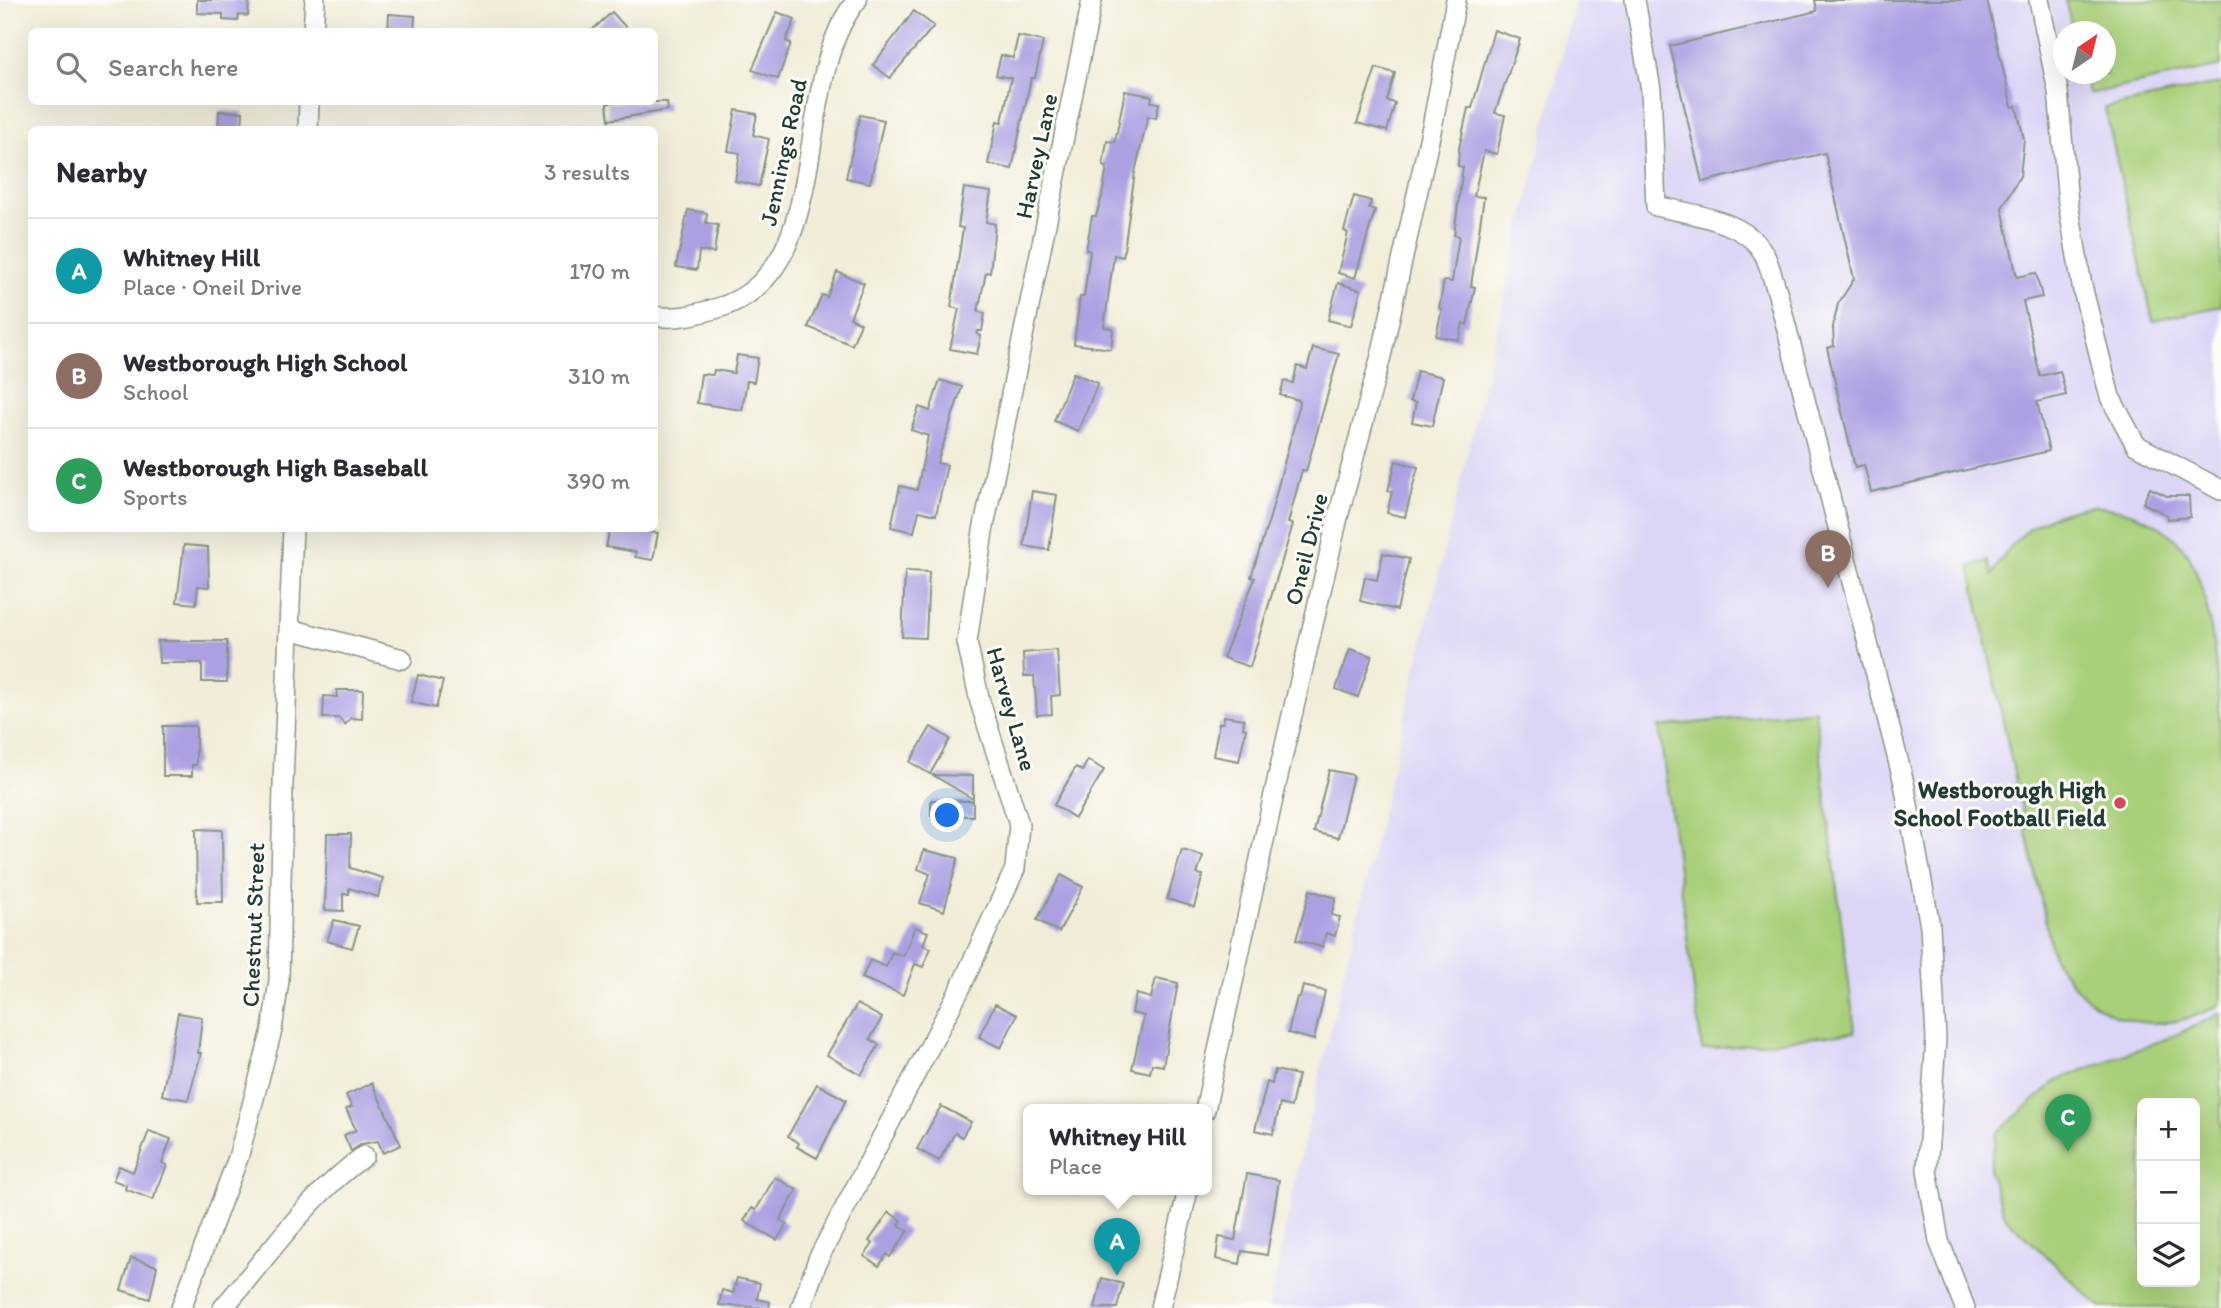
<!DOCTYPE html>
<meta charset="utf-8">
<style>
:root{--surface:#fff;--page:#f7f7f7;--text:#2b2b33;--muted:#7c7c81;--line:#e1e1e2;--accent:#d93025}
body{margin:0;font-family:Itim,sans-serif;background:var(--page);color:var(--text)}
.controls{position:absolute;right:21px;bottom:21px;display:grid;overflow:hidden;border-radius:10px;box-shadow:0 7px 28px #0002}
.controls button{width:63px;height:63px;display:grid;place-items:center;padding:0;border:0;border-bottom:2px solid var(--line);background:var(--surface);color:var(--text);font:35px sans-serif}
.compass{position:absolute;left:2053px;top:21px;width:63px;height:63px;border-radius:50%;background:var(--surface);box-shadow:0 7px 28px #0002;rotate:35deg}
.you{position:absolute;left:948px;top:816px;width:24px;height:24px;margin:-18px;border:5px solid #fff;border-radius:50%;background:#1a73e8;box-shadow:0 0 0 10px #1a73e833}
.badge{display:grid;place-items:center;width:46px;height:46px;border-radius:50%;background:var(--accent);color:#fff;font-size:23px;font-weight:700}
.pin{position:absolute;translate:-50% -58px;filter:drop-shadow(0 2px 4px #0008)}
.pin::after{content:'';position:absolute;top:37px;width:24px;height:21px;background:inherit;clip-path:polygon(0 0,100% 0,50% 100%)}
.popup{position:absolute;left:1023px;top:1104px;width:189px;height:91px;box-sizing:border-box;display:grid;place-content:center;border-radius:10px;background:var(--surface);filter:drop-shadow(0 2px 5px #0005);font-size:23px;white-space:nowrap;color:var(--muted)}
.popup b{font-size:26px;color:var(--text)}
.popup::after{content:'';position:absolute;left:50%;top:100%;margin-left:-14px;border:14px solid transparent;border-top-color:var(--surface)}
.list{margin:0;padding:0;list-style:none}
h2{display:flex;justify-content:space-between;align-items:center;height:91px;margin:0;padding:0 28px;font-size:30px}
h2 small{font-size:23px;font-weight:400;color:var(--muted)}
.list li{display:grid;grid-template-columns:46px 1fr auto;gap:21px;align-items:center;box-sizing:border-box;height:105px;padding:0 28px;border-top:2px solid var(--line)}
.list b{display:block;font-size:26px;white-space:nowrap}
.list p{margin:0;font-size:23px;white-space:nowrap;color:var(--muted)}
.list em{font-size:23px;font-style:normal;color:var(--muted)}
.icon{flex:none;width:38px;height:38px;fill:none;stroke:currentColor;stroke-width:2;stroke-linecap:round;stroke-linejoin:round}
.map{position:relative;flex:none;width:2221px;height:1308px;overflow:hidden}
.search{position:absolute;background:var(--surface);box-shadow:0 7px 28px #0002;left:28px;top:28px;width:630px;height:77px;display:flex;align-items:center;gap:18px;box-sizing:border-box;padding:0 24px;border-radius:10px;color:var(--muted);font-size:26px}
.panel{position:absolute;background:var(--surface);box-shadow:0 7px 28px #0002;left:28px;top:126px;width:630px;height:406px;border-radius:10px}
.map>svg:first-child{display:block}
.built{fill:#dcd6f6;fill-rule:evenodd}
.green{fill:#a8cf79;stroke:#648656;stroke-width:2;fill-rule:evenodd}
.building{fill:#aca0e3}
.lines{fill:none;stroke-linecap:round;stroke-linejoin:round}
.minor-casing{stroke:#889586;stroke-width:22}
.minor{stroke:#fff;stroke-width:19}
.poi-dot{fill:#d1495b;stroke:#fdfcf7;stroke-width:2.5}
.labels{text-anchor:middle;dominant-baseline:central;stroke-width:6;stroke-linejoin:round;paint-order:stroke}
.street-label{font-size:24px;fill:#1f3d34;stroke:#fdfcf7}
.poi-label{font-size:24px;font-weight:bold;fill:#1f3d34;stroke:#fdfcf7;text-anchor:end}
</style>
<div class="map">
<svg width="2221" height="1308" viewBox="0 0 2221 1308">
<rect width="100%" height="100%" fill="#fdfcf7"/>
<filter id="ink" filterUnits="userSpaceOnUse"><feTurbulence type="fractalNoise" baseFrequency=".0143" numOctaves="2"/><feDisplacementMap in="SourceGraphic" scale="14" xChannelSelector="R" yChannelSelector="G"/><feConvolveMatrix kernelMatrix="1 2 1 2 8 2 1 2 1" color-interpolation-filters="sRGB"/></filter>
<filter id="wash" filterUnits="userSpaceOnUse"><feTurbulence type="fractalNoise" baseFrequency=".00686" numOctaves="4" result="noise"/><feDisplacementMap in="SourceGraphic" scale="28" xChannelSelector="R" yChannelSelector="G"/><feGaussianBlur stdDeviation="1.57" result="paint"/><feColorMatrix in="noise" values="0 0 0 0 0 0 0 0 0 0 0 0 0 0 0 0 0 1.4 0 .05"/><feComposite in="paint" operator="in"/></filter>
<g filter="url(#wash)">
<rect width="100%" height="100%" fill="#f1edd8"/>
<path class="built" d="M1575 0H2221V1308H1269L1300 1158ZM2064 32H2106V74H2064ZM2142 1103H2195V1282H2142Z"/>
<g class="green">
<polygon points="2065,0 2221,0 2221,66 2089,94 2085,74 2106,74 2106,32 2073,31"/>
<polygon points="2221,83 2221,306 2153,321 2105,108"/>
<path d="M2093 506C2131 509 2167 523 2189 556 2221 617 2221 734 2221 806 2221 872 2221 938 2221 1004 2154 1041 2091 1023 2053 956L1970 566 1988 561 1992 575C2014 532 2046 512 2093 506Z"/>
<polygon points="1815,710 1855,1032 1702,1050 1659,727"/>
<path d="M2221 1013V1308H2101L2006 1218 1989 1171 1997 1133 2057 1080 2178 1034ZM2142 1103H2195V1282H2142Z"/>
</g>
<g id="blocks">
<g class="building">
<polygon points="197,0 249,0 248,16 239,15 238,21 223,20 223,14 197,13"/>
<polygon points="1815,0 1987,0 2012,107 2016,106 2018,113 2024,139 2020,176 2002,208 2017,277 2036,273 2042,297 2023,301 2040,376 2060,371 2066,395 2037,402 2049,451 1871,492 1864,465 1855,467 1827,348 1834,346 1833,326 1838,304 1854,279 1825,153 1702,182 1670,46 1817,11"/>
<polygon points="914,11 934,26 890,78 873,65"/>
<polygon points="612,12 630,32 590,32"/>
<polygon points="777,12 795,19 786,41 791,43 778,79 752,70"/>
<polygon points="389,14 415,16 414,32 388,32"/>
<polygon points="1494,30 1520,39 1495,113 1505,115 1497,154 1484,151 1474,196 1484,197 1471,286 1475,287 1467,325 1463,323 1459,340 1436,336 1442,309 1439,308 1444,281 1452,282 1459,236 1454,235 1463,167 1458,166 1459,149 1468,108 1472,108"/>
<polygon points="1018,36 1043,41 1035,78 1031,78 1012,169 988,164 997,121 1002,122 1011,78 996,75 1001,55 1013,58"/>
<polygon points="1376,68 1395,73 1387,101 1395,103 1387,131 1357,123"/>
<polygon points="1125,91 1152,96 1151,102 1159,103 1156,118 1148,116 1135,172 1123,257 1114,255 1104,327 1113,329 1111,349 1074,344 1080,297 1084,297 1090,251 1086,250 1092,216 1096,216 1102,196 1107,167 1103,166 1107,141 1115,142"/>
<polygon points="612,102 667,102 668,110 609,120 607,104"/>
<polygon points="736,110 757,114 753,135 769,139 759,186 735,181 740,153 728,151"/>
<polygon points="219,111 243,112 242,130 218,130"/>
<polygon points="860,115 884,120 870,183 846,178"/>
<polygon points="964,188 991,192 986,222 995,224 990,273 986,272 978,312 985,313 982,331 978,331 977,334 981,336 977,354 950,349 959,309 951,307 963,228 958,227"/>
<polygon points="1354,196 1371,201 1369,208 1375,210 1355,278 1338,273 1348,233 1344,231"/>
<polygon points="688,210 707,213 706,223 718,225 714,253 699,251 697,270 676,267"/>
<polygon points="837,272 864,283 850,318 861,323 852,345 808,327 822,295 827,297"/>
<polygon points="1338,283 1361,290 1351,326 1328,320"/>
<polygon points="1313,348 1339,354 1306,471 1302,470 1288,523 1293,524 1250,667 1223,658 1255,578 1251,577 1270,517 1298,410 1299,400 1280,395 1284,381 1293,383 1297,366 1307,369"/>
<polygon points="737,355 758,358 754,382 747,381 742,410 697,403 701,374 713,375 714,370 734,373"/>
<polygon points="1417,371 1443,377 1432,426 1412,422 1416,403 1410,401"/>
<polygon points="1073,373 1098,383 1078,431 1054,421"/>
<polygon points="940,380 962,387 937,463 947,465 936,515 919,511 914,532 891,527 900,486 917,490 928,436 911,430 919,407 930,411"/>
<polygon points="1396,461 1418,467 1405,517 1387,513 1392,492 1388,491"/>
<polygon points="2150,488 2167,496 2189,496 2190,517 2168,519 2167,515 2143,503"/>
<polygon points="1032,491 1057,495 1049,550 1024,546"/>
<polygon points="610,528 658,533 653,560 635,557 636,552 606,547"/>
<polygon points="184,545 208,547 209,587 198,586 196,604 177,602"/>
<polygon points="1383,553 1409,559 1397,610 1360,601 1365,577 1377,580"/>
<polygon points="905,571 929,572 926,638 902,637"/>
<polygon points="158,641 227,641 227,682 202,682 202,663 159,663"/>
<polygon points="1350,649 1372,656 1358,697 1336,689"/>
<polygon points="1057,650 1060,695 1051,696 1052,714 1037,715 1034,676 1024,676 1023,653"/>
<polygon points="418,675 443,681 436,708 411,702"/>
<polygon points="337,690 363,690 362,719 351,718 345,725 339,718 323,718 324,696 337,697"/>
<polygon points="1224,716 1244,719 1243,728 1246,729 1239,761 1213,756 1219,723 1223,723"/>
<polygon points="163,726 196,726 196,765 192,765 192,776 163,776"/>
<polygon points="931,727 950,739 930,774 910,762"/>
<polygon points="1088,760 1104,770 1075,818 1054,805 1076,767 1082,771"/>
<polygon points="1329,770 1353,775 1338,838 1314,832"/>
<polygon points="933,775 973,776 973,799"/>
<polygon points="931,800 973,801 973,816 931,815"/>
<polygon points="196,829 222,830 223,902 197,902"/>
<polygon points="327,834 351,834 350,868 383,878 378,897 349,888 349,894 343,894 343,911 325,910"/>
<polygon points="924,850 958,858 944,911 920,903 930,874 918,869"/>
<polygon points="1182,850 1203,856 1197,874 1203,875 1194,907 1167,899"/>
<polygon points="1061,875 1083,887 1059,932 1037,920"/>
<polygon points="1310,890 1336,898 1331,915 1340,917 1335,936 1326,933 1322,947 1296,940"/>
<polygon points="334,920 359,926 352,948 327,941"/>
<polygon points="915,927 928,932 923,945 931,948 923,967 915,964 903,995 862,978 870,960 886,967 892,952 903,956"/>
<polygon points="1156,978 1178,983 1163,1066 1152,1064 1150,1073 1132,1069 1144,1016 1132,1013 1136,994 1151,998"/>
<polygon points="1303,986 1325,991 1314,1040 1288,1033 1297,997 1300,998"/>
<polygon points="857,1004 882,1018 870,1039 879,1045 861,1075 827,1055"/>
<polygon points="995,1004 1017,1015 1001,1048 979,1037"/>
<polygon points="178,1013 202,1017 198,1053 201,1053 188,1100 162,1095"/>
<polygon points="1275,1070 1298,1075 1291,1107 1280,1104 1273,1134 1255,1130 1267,1082 1272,1084"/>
<polygon points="372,1083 401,1145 383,1153 378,1141 362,1144 351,1151 344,1135 356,1130 346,1109 352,1107 346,1095"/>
<polygon points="817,1084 846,1100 817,1158 797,1147 799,1143 788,1136"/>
<polygon points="941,1106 971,1122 962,1137 955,1133 939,1161 917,1149"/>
<polygon points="149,1131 171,1139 162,1163 167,1165 153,1200 125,1189 126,1185 113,1180 119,1166 133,1172"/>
<polygon points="1247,1174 1279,1180 1267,1255 1242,1251 1240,1264 1216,1259 1219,1237 1235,1240"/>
<polygon points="775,1177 797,1190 780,1220 787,1224 777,1240 744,1221 752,1208 756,1210"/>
<polygon points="889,1212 902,1221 899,1225 908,1231 890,1257 887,1254 879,1266 864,1256 873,1244 869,1241"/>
<polygon points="131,1258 157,1266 150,1299 121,1290"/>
<polygon points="737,1278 760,1283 757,1299 770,1302 769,1308 719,1305 722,1290 733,1293"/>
<polygon points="1102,1278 1123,1284 1117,1308 1095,1308"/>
</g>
</g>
</g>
<g filter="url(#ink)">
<use href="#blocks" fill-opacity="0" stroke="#889586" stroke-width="2"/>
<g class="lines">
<g class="minor-casing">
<g id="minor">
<path d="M1635 0 1651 90 1656 206C1690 214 1746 220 1764 254 1770 265 1773 280 1777 291L1904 783 1930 926 1936 1038 1927 1170 1939 1241 1965 1308"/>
<polyline points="2039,0 2058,91 2068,203 2082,286 2110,397 2136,445 2221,490"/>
<polyline points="313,32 315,0"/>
<polyline points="308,130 309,102"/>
<path d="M654 316C676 320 697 314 718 308 839 271 788 84 857 0"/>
<polyline points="290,629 402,659"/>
<polyline points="1205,1110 1280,767 1338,517 1382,352 1433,122 1456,0"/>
<polyline points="181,1308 238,1158 272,1030 279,980 283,783 293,528"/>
<path d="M223 1308C268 1256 308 1196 364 1156"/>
<polyline points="801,1308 818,1259 960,989 1015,869 1019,824 980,702 967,642 983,531 1092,0"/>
<polyline points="1160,1308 1188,1190"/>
</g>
</g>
<use href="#minor" class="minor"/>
</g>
</g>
<circle class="poi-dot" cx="2120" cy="803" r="7"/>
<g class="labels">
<g class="street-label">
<text transform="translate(783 152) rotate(-78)">Jennings Road</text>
<text transform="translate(1036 156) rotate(-78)">Harvey Lane</text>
<text transform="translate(1306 549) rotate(-76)">Oneil Drive</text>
<text transform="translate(1012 709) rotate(74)">Harvey Lane</text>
<text transform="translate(253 925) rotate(-88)">Chestnut Street</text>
</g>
<g class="poi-label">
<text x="2106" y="789">Westborough High<tspan x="2106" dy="28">School Football Field</tspan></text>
</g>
</g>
</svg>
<div class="controls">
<button>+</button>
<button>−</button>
<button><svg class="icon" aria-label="layers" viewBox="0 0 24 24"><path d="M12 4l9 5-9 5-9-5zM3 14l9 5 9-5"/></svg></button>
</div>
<svg class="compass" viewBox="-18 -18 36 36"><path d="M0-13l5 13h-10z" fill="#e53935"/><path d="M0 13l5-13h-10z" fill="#7c7c81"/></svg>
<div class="you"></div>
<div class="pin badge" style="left:1117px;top:1276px;background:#0f9aa8">A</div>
<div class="popup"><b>Whitney Hill</b>Place</div>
<div class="pin badge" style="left:1828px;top:588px;background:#8d6e63">B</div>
<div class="pin badge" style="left:2068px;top:1152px;background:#2e9e5b">C</div>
<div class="search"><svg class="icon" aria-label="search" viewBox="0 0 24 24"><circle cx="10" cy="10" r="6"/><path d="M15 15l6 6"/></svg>Search here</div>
<section class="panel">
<h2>Nearby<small>3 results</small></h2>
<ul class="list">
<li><span class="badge" style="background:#0f9aa8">A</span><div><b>Whitney Hill</b><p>Place · Oneil Drive</p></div><em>170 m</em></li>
<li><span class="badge" style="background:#8d6e63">B</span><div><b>Westborough High School</b><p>School</p></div><em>310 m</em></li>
<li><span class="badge" style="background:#2e9e5b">C</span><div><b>Westborough High Baseball</b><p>Sports</p></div><em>390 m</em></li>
</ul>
</section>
</div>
